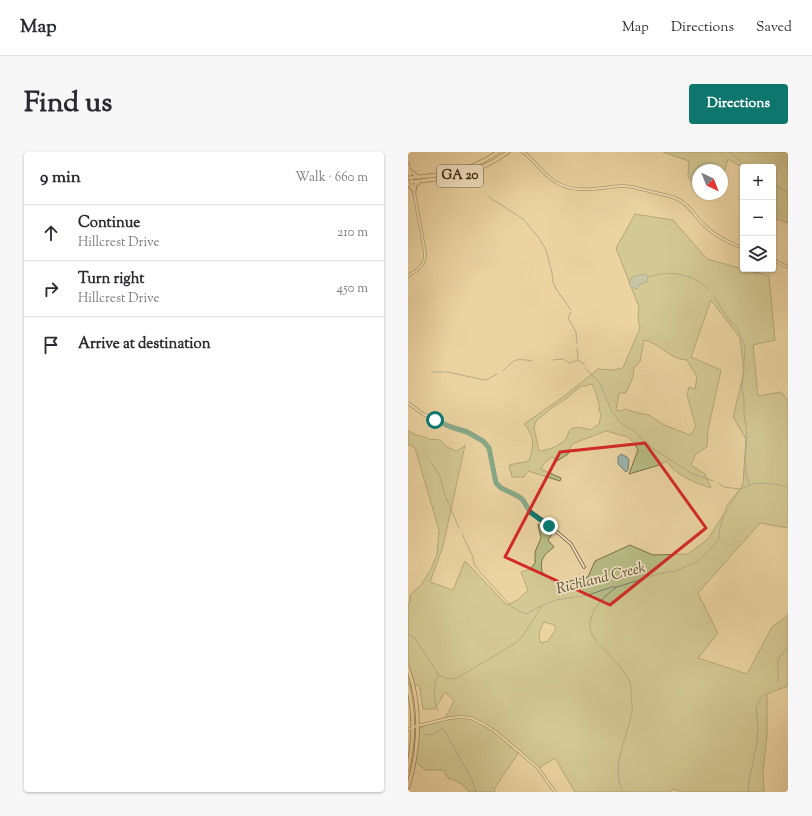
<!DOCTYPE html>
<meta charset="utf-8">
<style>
:root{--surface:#fff;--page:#f7f7f7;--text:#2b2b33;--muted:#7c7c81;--line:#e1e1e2;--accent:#0f766e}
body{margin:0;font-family:"Sorts Mill Goudy",serif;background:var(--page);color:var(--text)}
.controls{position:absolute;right:12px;top:12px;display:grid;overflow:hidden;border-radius:4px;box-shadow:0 1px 3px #0004}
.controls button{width:36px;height:36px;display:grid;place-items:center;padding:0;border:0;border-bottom:1px solid var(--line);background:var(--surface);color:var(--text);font:20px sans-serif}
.compass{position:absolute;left:284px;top:12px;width:36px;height:36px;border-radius:50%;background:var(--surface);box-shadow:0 1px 3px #0004;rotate:137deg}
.stop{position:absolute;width:12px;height:12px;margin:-9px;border:3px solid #0f766e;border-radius:50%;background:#fff}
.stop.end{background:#0f766e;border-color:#fff;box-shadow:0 1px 4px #0008}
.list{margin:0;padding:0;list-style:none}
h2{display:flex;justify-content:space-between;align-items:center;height:52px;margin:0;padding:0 16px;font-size:17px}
h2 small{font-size:13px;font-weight:400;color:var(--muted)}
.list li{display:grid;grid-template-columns:26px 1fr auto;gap:12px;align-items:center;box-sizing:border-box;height:56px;padding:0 16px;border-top:1px solid var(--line)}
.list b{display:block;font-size:15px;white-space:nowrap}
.list p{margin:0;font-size:13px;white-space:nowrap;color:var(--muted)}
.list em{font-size:13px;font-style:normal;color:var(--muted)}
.icon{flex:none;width:22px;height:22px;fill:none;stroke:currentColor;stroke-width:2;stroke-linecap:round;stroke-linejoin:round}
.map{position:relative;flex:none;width:380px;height:640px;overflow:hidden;border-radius:4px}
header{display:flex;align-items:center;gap:24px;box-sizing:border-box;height:56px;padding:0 20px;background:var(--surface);border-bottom:1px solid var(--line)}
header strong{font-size:19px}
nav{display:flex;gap:22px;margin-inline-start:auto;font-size:14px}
.intro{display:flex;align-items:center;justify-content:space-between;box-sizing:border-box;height:96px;padding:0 24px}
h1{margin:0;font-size:28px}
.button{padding:10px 18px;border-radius:4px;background:var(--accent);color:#fff;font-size:14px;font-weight:700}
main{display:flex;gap:24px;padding:0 24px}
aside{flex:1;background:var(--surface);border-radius:4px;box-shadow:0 1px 3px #0004}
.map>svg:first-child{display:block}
.green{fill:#b7bc86;stroke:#7a7047;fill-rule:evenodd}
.water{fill:#99b6ad;stroke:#757c6b}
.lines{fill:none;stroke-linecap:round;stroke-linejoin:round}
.stream{stroke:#757c6b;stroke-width:1}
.tertiary-casing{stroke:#69502f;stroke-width:3.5}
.primary-casing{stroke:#3e2508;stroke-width:4.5}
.trunk-casing{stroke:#3e2508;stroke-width:4.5}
.tertiary{stroke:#f2e2c3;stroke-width:2}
.primary{stroke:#ebd3a3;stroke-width:3}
.trunk{stroke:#ebd3a3;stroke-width:3}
.route{stroke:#0f766e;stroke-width:5}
.marked{fill:none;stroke:#d62828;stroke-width:3;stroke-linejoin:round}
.labels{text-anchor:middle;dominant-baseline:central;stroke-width:3.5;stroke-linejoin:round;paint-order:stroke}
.shield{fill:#f2e2c3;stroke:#745e40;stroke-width:1}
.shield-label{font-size:13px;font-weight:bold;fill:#3e2508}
.water-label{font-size:15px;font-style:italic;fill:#554931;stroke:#f2e2c3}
</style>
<header>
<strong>Map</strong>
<nav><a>Map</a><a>Directions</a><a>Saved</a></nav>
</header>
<div class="intro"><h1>Find us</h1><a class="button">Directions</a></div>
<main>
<aside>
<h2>9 min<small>Walk · 660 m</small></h2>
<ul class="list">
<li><svg class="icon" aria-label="ahead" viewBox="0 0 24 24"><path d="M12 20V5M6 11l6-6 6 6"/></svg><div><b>Continue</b><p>Hillcrest Drive</p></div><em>210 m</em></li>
<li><svg class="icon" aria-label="right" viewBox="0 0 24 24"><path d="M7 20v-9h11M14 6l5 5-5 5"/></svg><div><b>Turn right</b><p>Hillcrest Drive</p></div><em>450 m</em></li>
<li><svg class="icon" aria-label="arrive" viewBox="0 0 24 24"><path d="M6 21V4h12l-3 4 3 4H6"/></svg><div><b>Arrive at destination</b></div></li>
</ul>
</aside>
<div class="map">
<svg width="380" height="640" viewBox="0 0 380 640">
<rect width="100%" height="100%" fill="#ebd3a3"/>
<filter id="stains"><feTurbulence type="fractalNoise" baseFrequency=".005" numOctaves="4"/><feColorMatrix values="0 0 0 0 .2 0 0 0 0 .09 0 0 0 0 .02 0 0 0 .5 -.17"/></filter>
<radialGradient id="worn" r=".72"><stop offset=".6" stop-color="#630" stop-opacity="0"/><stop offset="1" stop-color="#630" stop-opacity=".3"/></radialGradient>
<g class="green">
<polygon points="255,0 380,0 380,71 365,66 365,15 335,15 335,16 320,7 314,28 314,18 290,18 290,37 280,25 281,9"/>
<path d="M227 62 265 68 299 107 361 124 367 188 345 193 350 244 373 240 380 248V376L352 371 290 441 310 481 290 506 339 522 364 475 380 463V534L359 542V585L355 619 356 640H274L265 637 262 640H167L147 606 131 616 111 600 86 637 87 640H61C57 633 48 628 41 627L35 618H17L5 608 7 578 38 565 46 549 37 540 27 557H15L11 532 2 537 0 532V451L2 450V443L13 433 23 417 29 402 31 378 7 296 0 292V279L8 283 16 285 21 287 32 288 39 295 48 299 54 296 57 293 35 394 22 430 45 438 57 409 99 453 110 448 120 438 113 420 122 417 127 411V400L133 386 130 372 135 373 145 381 140 388 146 395C135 404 132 406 134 420L148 432 180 425 187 409 222 393 245 403 280 402 300 387 335 332 338 287 325 265 336 220 332 186 303 148 283 205 313 218 300 278 299 295 288 302 283 313 297 322 303 336C288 331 266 323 259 309L251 313 221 322 230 298 226 291 220 285 198 279 164 292 160 302 149 309 144 305 137 310 133 317 153 326 152 329 120 319 116 325H104L101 313 121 309C126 293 127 285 116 272L155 245 190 217 205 218 215 216 232 176 230 168 231 155 208 96ZM236 188C252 191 262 208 279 208L289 225 287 237 281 235 279 243 288 275 282 283 256 273 241 263 226 260 218 257 212 259 208 258 211 241H218L225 225 226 216 232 210ZM184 232C186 235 190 248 191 252 191 256 190 258 193 262L191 272 182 278C176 276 169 274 163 277 160 279 160 283 159 285 154 294 140 298 131 299L126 276 128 269 145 255 159 246 173 234H177ZM136 470 147 473V479L140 489 133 491C129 483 132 477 136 470Z"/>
</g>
<g class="water">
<polygon points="237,122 240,125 239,130 232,132 229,137 223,135 221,132 224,125"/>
<polygon points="213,302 219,305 221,308 220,318 218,320 210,312 210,305"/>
</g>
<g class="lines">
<g class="stream">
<polyline points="322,0 338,15"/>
<polyline points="367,33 380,41"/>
<polyline points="81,45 115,67 131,86 138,98 144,121 145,130 148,137 163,158"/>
<path d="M240 125C259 118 287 121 300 138"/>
<polyline points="306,144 318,164 329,176 336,191 337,199 334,236 336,246 336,262 339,282 337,308 338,313 338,324 342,333"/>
<polyline points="163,160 160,166 168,180 169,191"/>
<polyline points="169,196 170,208 177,213"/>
<polyline points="145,208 155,207 161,211 170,208"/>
<polyline points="177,216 192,231 204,260 215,273 222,276 244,296 283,321 305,329"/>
<path d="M95 219C107 207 106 206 124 209"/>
<polyline points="24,220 40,220 76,228 82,226 89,222"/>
<polyline points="22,309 31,322 37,343 51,376"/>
<polyline points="310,331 316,335 332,337"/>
<polyline points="54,382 65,405 66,412 72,420 104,455 113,460 118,462 133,454"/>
<polyline points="0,482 7,486 30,522"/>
<path d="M189 490C171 470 191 447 209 435"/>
<path d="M193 494C203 506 215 515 222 530 223 534 223 538 223 542 223 548 225 554 224 560 219 587 202 613 215 640"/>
<polyline points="30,523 40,527 49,526 98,497 110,489 116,482 134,454 140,451 148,448 180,443 204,435 209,435 250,422 267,419 289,410 301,399 311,387 312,376 319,353 332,337 345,332 353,331 372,333 380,335"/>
<path d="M30 523C25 532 25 550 30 559"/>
<polyline points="370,529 370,507 380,495"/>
<polyline points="16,583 26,582 35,576 64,628 68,640"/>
<polyline points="341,640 340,634 349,590 350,575 348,555 356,542"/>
</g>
<g class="tertiary-casing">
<g id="tertiary">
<path d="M115 0C128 9 136 25 151 32 172 42 192 35 214 34 225 34 233 37 244 40 251 42 260 43 267 46 280 51 286 63 296 73 307 84 321 91 335 96"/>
<polyline points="0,12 5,36"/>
<polyline points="365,108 380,115"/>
<path d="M0 124C10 118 17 114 17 101L6 40"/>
<polyline points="0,251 15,262 27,268 43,275 59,279 77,290 81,296 83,305 88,331 93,335 113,347 123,360 136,369 163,392 176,415"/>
<polyline points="0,578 5,575 42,566 52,565 63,566 77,573 89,581 129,615 147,640"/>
</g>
</g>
<g class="primary-casing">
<g id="primary">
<path d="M0 516C14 556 12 595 0 635"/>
<path d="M0 534C7 562 6 589 0 617"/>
</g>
</g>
<g class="trunk-casing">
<g id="trunk">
<polyline points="0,22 2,19 10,25"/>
<path d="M0 26C36 23 59 21 90 0"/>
<path d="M0 30C37 27 69 23 100 0"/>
<polyline points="0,32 5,37"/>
<polyline points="6,40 7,33 11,30"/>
</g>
</g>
<use href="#tertiary" class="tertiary"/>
<use href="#primary" class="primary"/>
<use href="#trunk" class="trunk"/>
</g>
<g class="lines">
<polyline class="route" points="27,268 43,275 59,280 75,289 81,296 88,331 93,336 110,344 115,348 122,360 141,374"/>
</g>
<path d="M0 0H380V640H0ZM237 291 298 376 202 453 97 405 152 300Z" fill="#ebd3a3" fill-opacity=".55" fill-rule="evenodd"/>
<path class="marked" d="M237 291 298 376 202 453 97 405 152 300Z"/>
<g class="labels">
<rect class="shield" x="29" y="13" width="46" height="22" rx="3"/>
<g class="shield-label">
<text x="52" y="24">GA 20</text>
</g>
<g class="water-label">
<text transform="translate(193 427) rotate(-14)">Richland Creek</text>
</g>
</g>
<rect width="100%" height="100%" filter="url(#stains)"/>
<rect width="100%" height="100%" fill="url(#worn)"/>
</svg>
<div class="controls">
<button>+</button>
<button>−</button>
<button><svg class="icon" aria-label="layers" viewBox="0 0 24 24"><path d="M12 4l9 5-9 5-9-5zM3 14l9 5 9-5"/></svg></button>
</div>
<svg class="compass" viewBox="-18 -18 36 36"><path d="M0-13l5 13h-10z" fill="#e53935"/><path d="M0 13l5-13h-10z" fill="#7c7c81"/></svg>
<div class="stop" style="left:27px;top:268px"></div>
<div class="stop end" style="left:141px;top:374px"></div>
</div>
</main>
